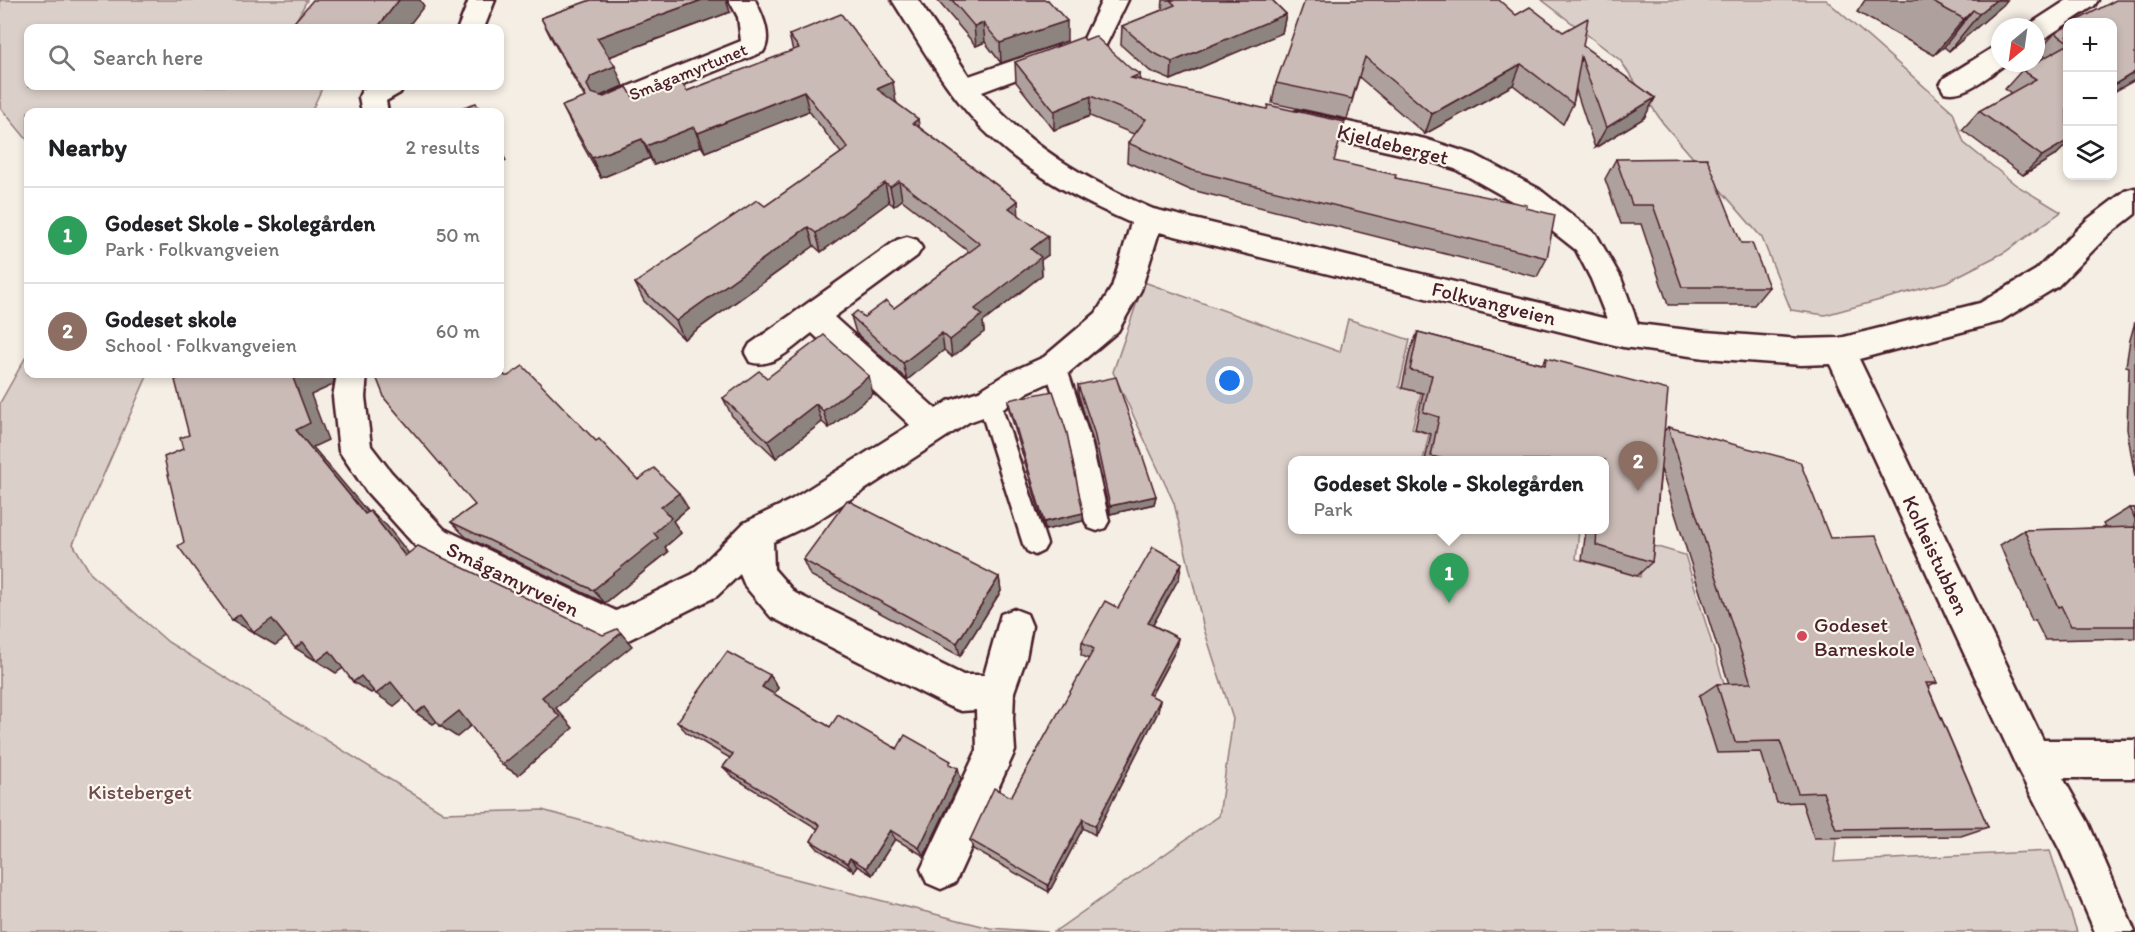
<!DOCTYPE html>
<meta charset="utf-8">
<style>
:root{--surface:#fff;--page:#f2f2f2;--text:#202124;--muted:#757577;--line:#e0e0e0;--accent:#db2777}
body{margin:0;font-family:Itim,sans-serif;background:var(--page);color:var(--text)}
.controls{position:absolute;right:18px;top:18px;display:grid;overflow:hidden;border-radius:12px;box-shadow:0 3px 9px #0003}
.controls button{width:54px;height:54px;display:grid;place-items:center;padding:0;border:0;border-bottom:2px solid var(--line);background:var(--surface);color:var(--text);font:30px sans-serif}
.compass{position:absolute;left:1991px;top:18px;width:54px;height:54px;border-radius:50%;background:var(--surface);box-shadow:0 3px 9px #0003;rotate:209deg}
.you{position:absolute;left:1230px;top:381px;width:21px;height:21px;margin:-15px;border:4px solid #fff;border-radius:50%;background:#1a73e8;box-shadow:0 0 0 9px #1a73e833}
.badge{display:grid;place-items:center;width:39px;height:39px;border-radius:50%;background:var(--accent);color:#fff;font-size:20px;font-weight:700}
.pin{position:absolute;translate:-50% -50px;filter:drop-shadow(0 2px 3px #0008)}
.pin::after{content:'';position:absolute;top:32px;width:21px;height:18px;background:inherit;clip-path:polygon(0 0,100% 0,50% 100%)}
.popup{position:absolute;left:1288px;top:456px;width:321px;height:78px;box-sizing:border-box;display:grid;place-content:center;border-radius:12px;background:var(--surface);filter:drop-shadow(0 2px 4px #0005);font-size:20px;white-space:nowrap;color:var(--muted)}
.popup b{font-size:22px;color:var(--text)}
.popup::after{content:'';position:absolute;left:50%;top:100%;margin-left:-12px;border:12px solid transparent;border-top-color:var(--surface)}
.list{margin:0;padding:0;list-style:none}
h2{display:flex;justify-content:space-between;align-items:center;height:78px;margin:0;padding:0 24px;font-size:26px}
h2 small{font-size:20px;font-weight:400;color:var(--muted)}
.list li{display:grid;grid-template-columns:39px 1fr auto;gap:18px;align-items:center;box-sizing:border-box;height:96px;padding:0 24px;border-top:2px solid var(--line)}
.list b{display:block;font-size:22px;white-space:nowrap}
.list p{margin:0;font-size:20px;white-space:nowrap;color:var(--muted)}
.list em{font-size:20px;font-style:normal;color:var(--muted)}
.icon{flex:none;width:33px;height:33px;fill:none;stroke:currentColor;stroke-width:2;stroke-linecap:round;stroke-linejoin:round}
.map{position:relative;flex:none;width:2135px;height:932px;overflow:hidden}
.search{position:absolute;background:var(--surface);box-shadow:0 3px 9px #0003;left:24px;top:24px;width:480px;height:66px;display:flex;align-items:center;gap:15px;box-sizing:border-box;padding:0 21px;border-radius:12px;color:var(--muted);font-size:22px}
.panel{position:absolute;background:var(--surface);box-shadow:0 3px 9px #0003;left:24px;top:108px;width:480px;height:270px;border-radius:12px}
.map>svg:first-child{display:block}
.green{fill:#dbd0c9;stroke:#92787a;stroke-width:1.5}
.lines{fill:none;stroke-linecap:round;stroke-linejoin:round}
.service-casing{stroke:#4a1f2b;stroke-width:5}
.minor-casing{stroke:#4a1f2b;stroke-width:5}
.service{fill:#fbf7ec;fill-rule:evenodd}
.minor{fill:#fbf7ec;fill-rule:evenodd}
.wall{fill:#aea19d;stroke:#4a1f2b;stroke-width:1.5}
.shaded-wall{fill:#8d837f;stroke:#4a1f2b;stroke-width:1.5}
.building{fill:#cabbb6;stroke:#4a1f2b;stroke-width:1.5}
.poi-dot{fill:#d1495b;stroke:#fbf7ec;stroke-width:2}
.labels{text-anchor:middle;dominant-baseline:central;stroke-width:4.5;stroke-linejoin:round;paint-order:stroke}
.far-street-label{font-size:18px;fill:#4a1f2b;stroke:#fbf7ec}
.street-label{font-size:21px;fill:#4a1f2b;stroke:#fbf7ec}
.poi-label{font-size:21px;fill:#4a1f2b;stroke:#fbf7ec;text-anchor:start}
.park-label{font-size:21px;fill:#6e4b52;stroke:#fbf7ec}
</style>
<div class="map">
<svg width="2135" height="932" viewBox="0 0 2135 932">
<rect width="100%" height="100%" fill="#f4eee4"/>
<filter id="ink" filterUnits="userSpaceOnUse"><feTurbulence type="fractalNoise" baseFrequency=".0167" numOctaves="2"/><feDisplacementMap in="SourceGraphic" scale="12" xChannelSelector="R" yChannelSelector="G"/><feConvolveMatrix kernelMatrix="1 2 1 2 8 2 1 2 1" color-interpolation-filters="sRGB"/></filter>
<g filter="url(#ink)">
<g class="green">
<polygon points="0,0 307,0 292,28 28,28 28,86 323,86 311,112 28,112 28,141 0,107"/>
<polygon points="1542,0 1826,0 1953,112 1964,143 2016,185 2061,212 2005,252 1946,282 1825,315 1791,310 1762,238 1663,123 1620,60"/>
<polygon points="1144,282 1340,352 1348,319 1410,340 1399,387 1421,393 1412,429 1429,434 1423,460 1293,460 1293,530 1498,530 1515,534 1516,530 1579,530 1576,559 1640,577 1644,543 1685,555 1727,693 1700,694 1715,745 1762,744 1833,796 1839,814 1834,862 2050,851 2077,932 1054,932 1219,816 1233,719 1204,629 1174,503 1113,372"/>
<polygon points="28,353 28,374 148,374 73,544 91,574 168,642 444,813 542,810 780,875 990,928 1048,932 0,932 0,403"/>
</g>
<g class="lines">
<g class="service-casing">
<g id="service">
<polygon points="1055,357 1063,360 1066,366 1091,441 1109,521 1105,528 1097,531 1089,528 1085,521 1069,441 1044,366 1047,360"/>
<polygon points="989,393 997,396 1000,402 1047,544 1043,551 1035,555 1027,551 1023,544 978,402 981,396"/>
</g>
</g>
<g class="minor-casing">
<g id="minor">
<polygon points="469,0 495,0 484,28 458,28"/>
<path d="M729 0H755C762 14 773 37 763 52L653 96 622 111 612 114 602 111 598 104 602 97 741 41 738 17Z"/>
<path d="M892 0H918L969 76 1047 49 1056 46 1065 49 1069 55 1065 61 982 92C1029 147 1087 180 1153 209L1607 319 1591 279 1576 250 1519 205 1455 169 1423 159 1298 131 1288 128 1284 121 1288 114 1298 111 1425 139 1475 155 1539 189 1596 234 1621 278 1638 324 1705 332 1801 339 1840 338 1980 303 2036 270 2088 219 2125 191 2135 188V214L2108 235 2058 286 1999 322 1859 359 2043 740H2135V778H2063L2088 822 2135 932H2095L2060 850 2019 772 1830 364 1801 365 1705 358 1623 347 1159 232 1141 290 1118 331 1066 375 1028 392 1000 411 969 422 815 522 773 542 774 569 795 593 963 675H984L1001 614 1014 609 1027 614 1032 626 1026 658 1014 692 1013 719 1015 751 955 883 941 889 927 883 921 869 977 750 976 710 961 711 948 706 771 617 745 586 740 574 717 596 616 646 420 551 367 492 339 451 333 397 337 374H367L365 397 371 446 391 472 444 529 616 611 693 574 744 523 791 500 910 425 812 333C794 346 773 370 750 362L745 353 750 344 897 240 907 237 917 240 922 248 917 256 834 317 936 409 948 401 979 391 1006 374 1044 357 1096 313 1112 287 1131 223C1081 201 1032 176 991 137 950 99 922 47 892 0Z"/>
<polygon points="1102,0 1128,0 1104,49 1095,52 1086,49 1082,43"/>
<polygon points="2067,0 2098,0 2094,6 2045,38 2036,41 2036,27 2027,26"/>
<path d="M2000 46V63H2007C1989 75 1965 98 1944 92L1940 85 1944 78 1991 49Z"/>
<polygon points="371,86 404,86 400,93 386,101 388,112 362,112 359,97 362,90"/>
</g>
</g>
<use href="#service" class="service"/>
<use href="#minor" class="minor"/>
</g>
<g class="wall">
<polygon points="591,0 726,0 730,12 609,57 623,86 601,96 604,97 633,97 687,91 793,51 789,35 896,102 895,102 918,119 919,127 1018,201 1018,214 1048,255 1041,260 1042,275 983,322 984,332 952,357 944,350 907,380 856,333 851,316 864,317 894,308 969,252 902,200 894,206 889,202 821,252 814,246 684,339 644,301 635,283 765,206 841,153 809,111 705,152 701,146 654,165 650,158 601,178 572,126 562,106 585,98 551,38 541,18"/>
<polygon points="937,0 1048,0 1067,41 1001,63 985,42 976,46"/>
<polygon points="1163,0 1272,0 1286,14 1282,33 1171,80 1150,71 1121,45 1122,26 1162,10"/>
<polygon points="1865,0 2007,0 2003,5 1949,51 1944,47 1934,55 1857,12"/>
<polygon points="1516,15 1583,46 1655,98 1644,118 1595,148 1576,90 1573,104 1563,124 1513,85 1425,134 1359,77 1347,119 1272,103 1276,83"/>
<polygon points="2067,26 2067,144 2056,155 2023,175 1962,130 1979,111 2011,93 2005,89 2022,70 2045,57 2038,52 2055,33"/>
<polygon points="1085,40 1131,69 1140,80 1334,162 1395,178 1526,208 1547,258 1537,277 1188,189 1127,162 1128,143 1134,134 1090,116 1054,130 1016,82 1015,62"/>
<polygon points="1616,159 1741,243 1769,287 1754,305 1668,305 1641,224 1621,224 1605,179"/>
<polygon points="2135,322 2135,477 2127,429 2129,367 2126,366 2130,340"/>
<polygon points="1418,332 1542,364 1546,358 1665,430 1668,427 1830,538 1937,683 1928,687 1988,827 1961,836 1814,838 1802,802 1777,803 1761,752 1717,753 1699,696 1717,684 1729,684 1661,469 1652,562 1637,576 1582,560 1586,530 1605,530 1605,460 1425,460 1431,434 1415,429 1423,393 1402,388 1410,350"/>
<polygon points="505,376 596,441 638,480 688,508 673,521 681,533 665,547 668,552 605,603 466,537 451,522 475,505"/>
<polygon points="1078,385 1156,496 1154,504 1110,514 1093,441 1078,394"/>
<polygon points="873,394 829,428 822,422 776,458 732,416 723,398"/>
<polygon points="1008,400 1083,513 1083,521 1045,530 1009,409"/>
<polygon points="2129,508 2135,508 2135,638 2045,640 2035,620 2032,621 2000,545 2024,530 2105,528 2103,524"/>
<polygon points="1500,530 1515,530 1512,533"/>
<polygon points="803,560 999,577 1001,591 960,656 810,575"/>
<polygon points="1179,578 1153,625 1178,638 1175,651 1151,696 1160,700 1158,712 1095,835 1083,828 1049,892 973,849 970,840 1011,797 1089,659 1081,655 1082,642 1118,608"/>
<polygon points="770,675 778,688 774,694 830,727 952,765 961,779 924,856 895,839 872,875 857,866 854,871 818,849 811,841 818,829 733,777 723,767 730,758 687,733 677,722"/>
</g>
<g class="shaded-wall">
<polygon points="399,0 420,0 424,6 407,28 377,28"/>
<polygon points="702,0 726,0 730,12 606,58 597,38"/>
<polygon points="1996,0 2007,0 2003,5 1949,51 1979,14"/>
<polygon points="1973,10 1944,47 1934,55 1964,19"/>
<polygon points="1286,14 1282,33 1171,80 1172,62"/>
<polygon points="1067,21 1067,41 1001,63 1000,43"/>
<polygon points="983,23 985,42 976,46 974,26"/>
<polygon points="1521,64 1513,85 1425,134 1432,114"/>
<polygon points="615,66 623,86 600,96 596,105 587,85 591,76"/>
<polygon points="2135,72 2135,80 2112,93 2112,86"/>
<polygon points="1140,74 1139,94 1131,78"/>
<polygon points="893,82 896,102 880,108 877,89"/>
<polygon points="804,91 809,111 705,152 698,133"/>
<polygon points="1091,96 1090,116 1054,130 1054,111"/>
<polygon points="1655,98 1644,118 1595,148 1606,128"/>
<polygon points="918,119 921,139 913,123"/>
<polygon points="694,127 701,146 654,165 646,146"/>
<polygon points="2067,138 2067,144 2056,155 2023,175 2042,156"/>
<polygon points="642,139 650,158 601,178 592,158"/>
<polygon points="500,148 506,161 500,164"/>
<polygon points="899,181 902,200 894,206 890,187"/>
<polygon points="885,183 889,202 821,252 816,233"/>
<polygon points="1018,201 1019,220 1009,208"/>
<polygon points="808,227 814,246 684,339 676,321"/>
<polygon points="1048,236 1048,255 1041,260 1042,275 983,322 984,332 952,357 950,340 975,309 1031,249"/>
<polygon points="942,333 944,350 907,380 903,363"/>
<polygon points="303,374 335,374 333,385 311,395 328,440 313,447 382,529 365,514 296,430 293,378"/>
<polygon points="869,376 873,394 829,428 823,411"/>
<polygon points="816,404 822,422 776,458 768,441"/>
<polygon points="679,493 688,508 673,521 681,533 665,547 668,552 605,603 593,590 654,533 661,507"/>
<polygon points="1156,496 1154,504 1110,514 1110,506"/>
<polygon points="370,511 387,526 422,570 405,556"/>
<polygon points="1083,513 1083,521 1045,530 1044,522"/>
<polygon points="1182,563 1179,578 1146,637 1148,623"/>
<polygon points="999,577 1001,591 960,656 957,643"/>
<polygon points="240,614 272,619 293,632 275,645 232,620"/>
<polygon points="621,633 632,646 556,708 573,728 518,775 502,765 542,697"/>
<polygon points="1178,638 1175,651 1145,706 1148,694"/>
<polygon points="303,642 323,655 315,660 295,648"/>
<polygon points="330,651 349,664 336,673 317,661"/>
<polygon points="770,675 778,688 770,700 762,687"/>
<polygon points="361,676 379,688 371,693 353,682"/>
<polygon points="391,682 409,694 394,706 376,694"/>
<polygon points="1160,700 1158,712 1095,835 1095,826"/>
<polygon points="425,706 442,718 433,724 416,713"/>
<polygon points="459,711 475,722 457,737 440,726"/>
<polygon points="958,768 961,779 924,856 919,848"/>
<polygon points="1083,819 1083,828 1049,892 1048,885"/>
<polygon points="890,830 895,839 872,875 866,868"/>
<polygon points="850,858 857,866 854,871 847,863"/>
</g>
<g class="building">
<polygon points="313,0 399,0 377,28 301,28 290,27"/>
<polygon points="591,0 702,0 597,38 615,66 591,76 587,85 591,93 604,97 627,87 633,97 679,79 687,91 799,48 789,35 841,14 893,82 877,89 918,119 913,123 1018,201 1009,208 1048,236 1031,249 1041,257 975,309 982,315 950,340 942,333 903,363 851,316 857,311 864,317 886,301 894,308 980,244 899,181 890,187 885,183 816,233 808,227 676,321 635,283 757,200 765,206 848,148 804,91 698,133 694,127 646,146 642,139 592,158 562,106 586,97 541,18"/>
<polygon points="952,0 1048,0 1067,21 1000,43 983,23 974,26"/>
<polygon points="1170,0 1272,0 1286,14 1172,62 1152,52 1122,26 1175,5"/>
<polygon points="1305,0 1499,0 1516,15 1530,7 1563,32 1588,18 1583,46 1655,98 1606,128 1581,57 1573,104 1521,64 1432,114 1365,57 1352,99 1276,83"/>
<polygon points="1929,0 1996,0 1979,14 1973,10 1964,19"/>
<polygon points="2116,0 2135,0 2135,72 2112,86 2112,22 2074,22"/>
<polygon points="2067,26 2067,41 2055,33"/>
<polygon points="1095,36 1131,69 1140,74 1131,78 1267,109 1268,105 1345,122 1334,161 1396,175 1395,178 1527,205 1526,208 1555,215 1547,258 1191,170 1128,143 1146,119 1091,96 1054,111 1015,62 1083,37 1085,40"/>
<polygon points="2067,45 2067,141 2042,156 1979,111 2036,79 2022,70"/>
<polygon points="476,103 481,112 448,112"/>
<polygon points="1707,158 1741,243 1752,243 1769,287 1682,287 1653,205 1632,205 1616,159"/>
<polygon points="1418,332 1545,365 1546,358 1668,390 1652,562 1596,545 1597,530 1605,530 1605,460 1448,460 1431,456 1439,417 1423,412 1432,375 1410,370"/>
<polygon points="824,335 869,376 823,411 816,404 768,441 723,398 759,371 767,378"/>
<polygon points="523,366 596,441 599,439 638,480 654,468 679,493 661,507 671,518 654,533 658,538 593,590 451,522 475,505 385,399 375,374 500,374 500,369 505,376 508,376"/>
<polygon points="192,374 303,374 293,378 310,423 296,430 365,514 370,511 405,556 418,546 603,635 617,629 621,633 542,697 560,717 502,765 459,711 440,726 425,706 416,713 391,682 376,694 361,676 353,682 330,651 317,661 303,642 295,648 272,619 254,632 240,614 232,620 178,546 184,542 164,457 183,449 180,438 189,435 175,380"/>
<polygon points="1116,377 1156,496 1110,506 1094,432 1078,385"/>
<polygon points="1053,391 1067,433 1083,513 1044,522 1008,400"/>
<polygon points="1668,427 1800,462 1830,538 1876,536 1937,683 1926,683 1988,827 1836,829 1823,792 1798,793 1780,741 1735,742 1717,684 1751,683"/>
<polygon points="847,500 999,577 957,643 803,560"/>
<polygon points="2129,508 2135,508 2135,519"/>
<polygon points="2135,527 2135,626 2071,626 2061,606 2058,607 2024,530"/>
<polygon points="1153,547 1182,563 1148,623 1178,638 1148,694 1160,700 1095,826 1083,819 1048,885 970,840 994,788 1011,797 1094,649 1082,642 1105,601 1118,608"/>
<polygon points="727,652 770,675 762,687 830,727 838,715 897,749 905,735 951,761 949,764 958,768 919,848 890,830 866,868 850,858 847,863 811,841 820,825 723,767 733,754 677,722"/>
</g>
</g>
<circle class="poi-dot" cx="1802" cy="636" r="6"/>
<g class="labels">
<g class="far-street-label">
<text transform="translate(688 72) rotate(-22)">Smågamyrtunet</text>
</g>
<g class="street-label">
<text transform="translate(1393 144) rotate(14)">Kjeldeberget</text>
<text transform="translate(1494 303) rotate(14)">Folkvangveien</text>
<text transform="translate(1936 555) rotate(65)">Kolheistubben</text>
<text transform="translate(513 579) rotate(26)">Smågamyrveien</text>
</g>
<g class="poi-label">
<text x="1814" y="624">Godeset<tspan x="1814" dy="24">Barneskole</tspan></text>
</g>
<g class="park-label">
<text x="140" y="791">Kisteberget</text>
</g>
</g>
</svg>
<div class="controls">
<button>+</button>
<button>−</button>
<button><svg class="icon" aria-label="layers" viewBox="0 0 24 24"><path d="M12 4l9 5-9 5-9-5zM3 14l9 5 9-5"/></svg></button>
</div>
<svg class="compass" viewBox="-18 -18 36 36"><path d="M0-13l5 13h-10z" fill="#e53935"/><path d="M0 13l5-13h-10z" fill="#757577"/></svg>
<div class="you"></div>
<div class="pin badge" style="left:1449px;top:603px;background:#2e9e5b">1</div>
<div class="popup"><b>Godeset Skole - Skolegården</b>Park</div>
<div class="pin badge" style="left:1638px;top:491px;background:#8d6e63">2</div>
<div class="search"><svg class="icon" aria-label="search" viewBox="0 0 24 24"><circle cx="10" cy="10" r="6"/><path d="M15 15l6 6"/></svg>Search here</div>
<section class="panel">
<h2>Nearby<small>2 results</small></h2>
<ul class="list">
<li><span class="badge" style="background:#2e9e5b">1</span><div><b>Godeset Skole - Skolegården</b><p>Park · Folkvangveien</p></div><em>50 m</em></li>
<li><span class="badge" style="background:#8d6e63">2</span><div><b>Godeset skole</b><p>School · Folkvangveien</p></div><em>60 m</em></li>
</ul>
</section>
</div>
